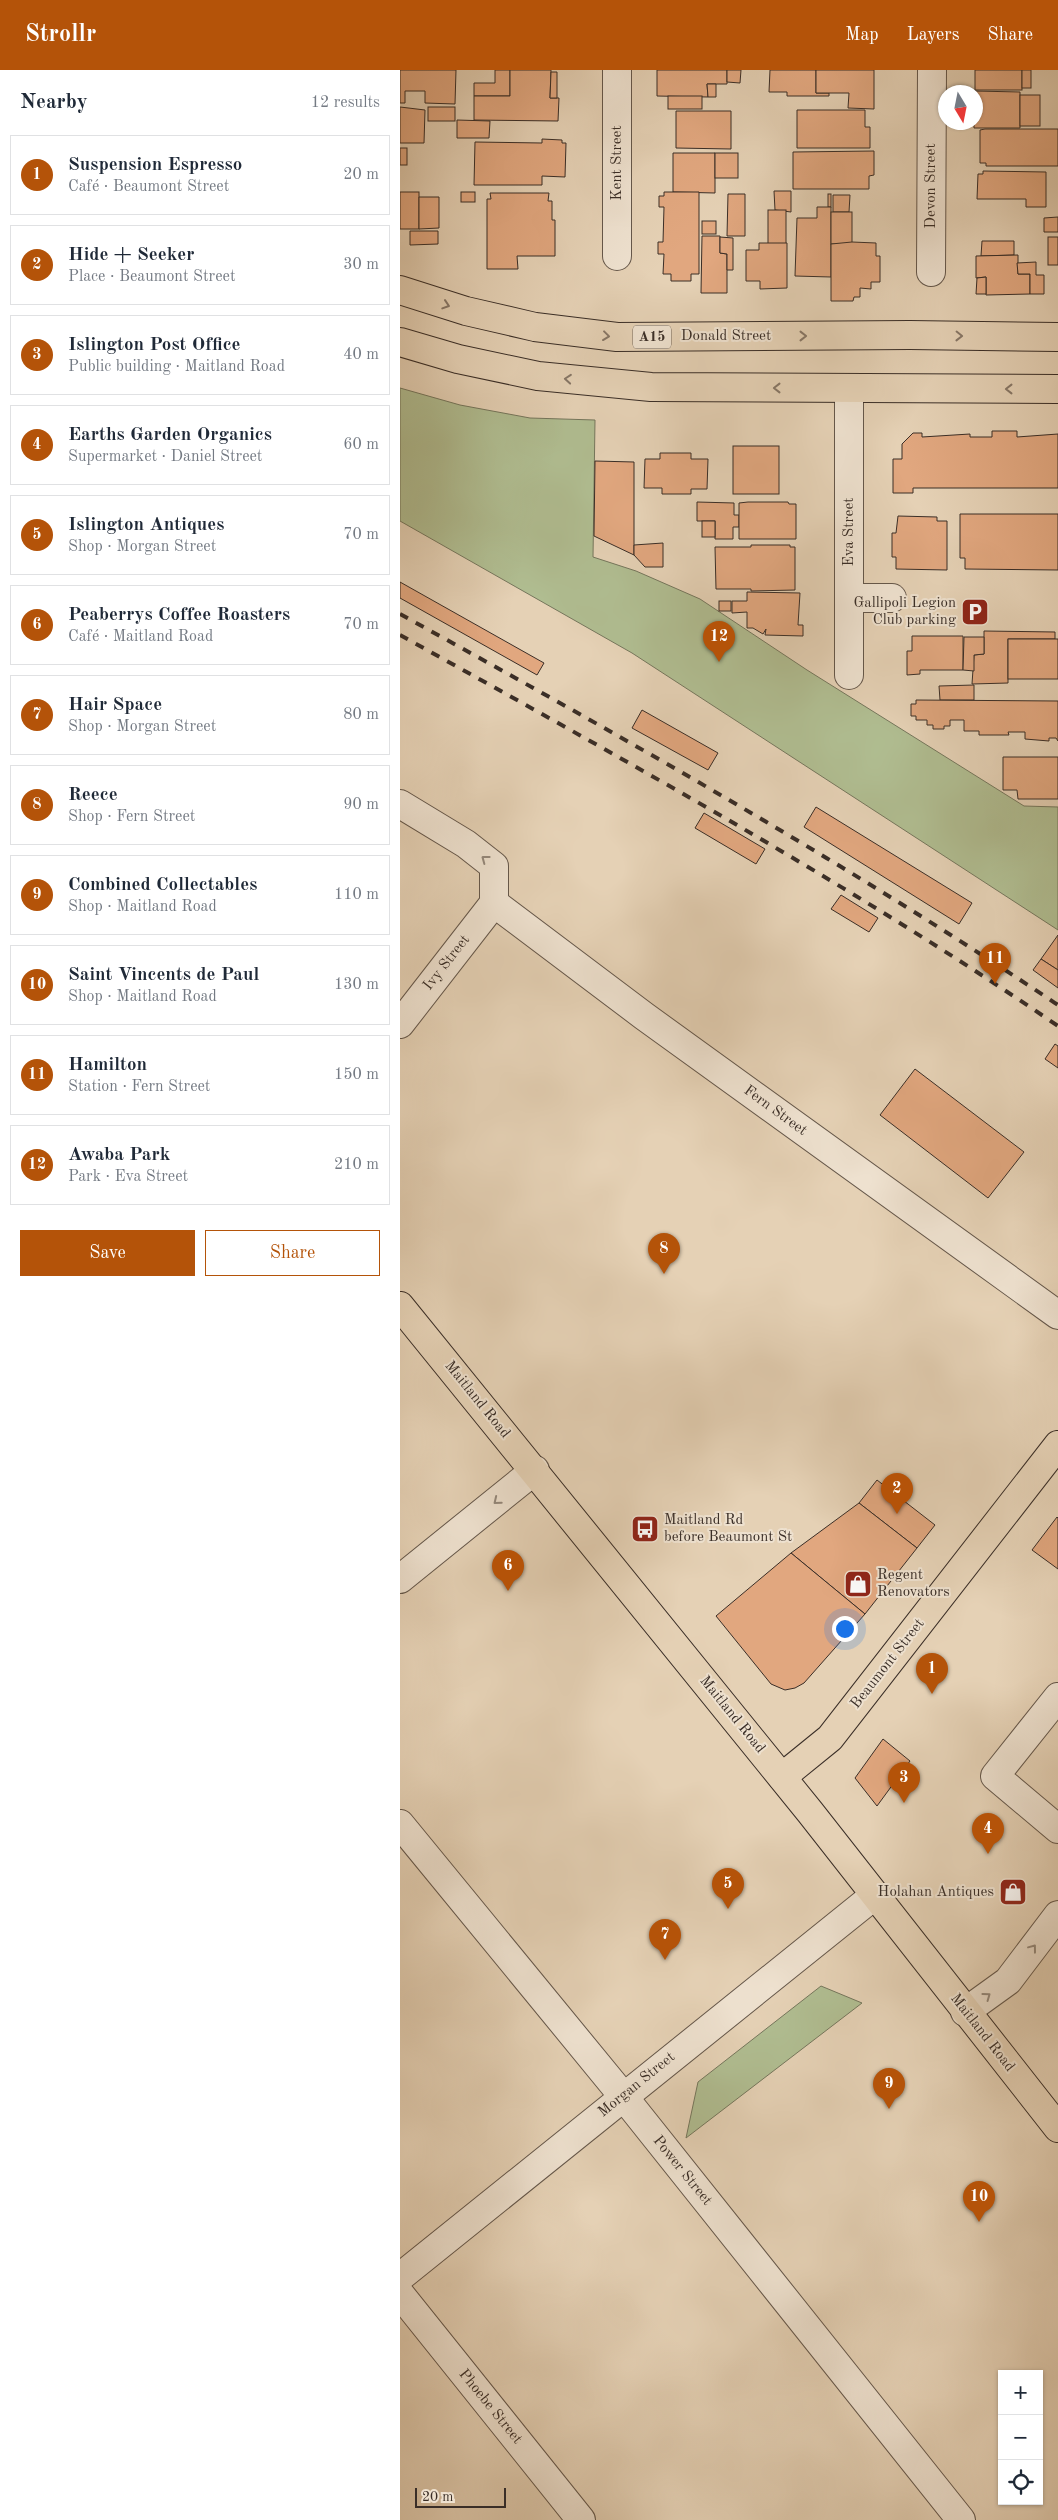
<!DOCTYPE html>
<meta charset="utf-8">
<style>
:root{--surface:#fff;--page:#f2f2f3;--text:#1f2937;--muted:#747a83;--line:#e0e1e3;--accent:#b45309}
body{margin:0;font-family:"Old Standard TT",serif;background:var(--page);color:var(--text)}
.controls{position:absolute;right:15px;bottom:15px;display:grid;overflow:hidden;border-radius:0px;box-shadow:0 1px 4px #0004}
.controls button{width:45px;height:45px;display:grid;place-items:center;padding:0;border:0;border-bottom:1px solid var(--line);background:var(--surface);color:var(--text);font:25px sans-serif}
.compass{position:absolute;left:538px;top:15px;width:45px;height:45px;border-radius:50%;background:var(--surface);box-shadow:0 1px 4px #0004;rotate:170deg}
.scale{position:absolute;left:15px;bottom:12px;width:91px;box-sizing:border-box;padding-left:5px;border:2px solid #3a2e27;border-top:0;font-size:14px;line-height:18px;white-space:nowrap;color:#3a2e27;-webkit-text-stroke:4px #eee1cf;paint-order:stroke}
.you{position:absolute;left:444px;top:1558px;width:18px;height:18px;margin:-12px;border:4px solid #fff;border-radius:50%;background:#1a73e8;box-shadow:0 0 0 8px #1a73e833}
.badge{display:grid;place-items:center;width:32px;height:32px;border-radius:50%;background:var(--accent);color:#fff;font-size:16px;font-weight:700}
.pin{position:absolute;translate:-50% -41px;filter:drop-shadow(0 1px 2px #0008)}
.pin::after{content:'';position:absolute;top:26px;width:18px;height:15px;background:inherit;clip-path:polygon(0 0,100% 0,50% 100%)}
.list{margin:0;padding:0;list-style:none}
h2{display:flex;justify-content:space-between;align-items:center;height:65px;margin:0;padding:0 20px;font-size:21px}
h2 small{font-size:16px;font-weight:400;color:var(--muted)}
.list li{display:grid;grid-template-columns:32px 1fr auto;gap:15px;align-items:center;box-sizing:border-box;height:80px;margin:0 10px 10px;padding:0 10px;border:1px solid var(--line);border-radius:0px}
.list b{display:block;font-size:19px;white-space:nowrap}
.list p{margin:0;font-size:16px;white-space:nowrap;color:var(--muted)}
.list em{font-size:16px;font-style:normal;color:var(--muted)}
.actions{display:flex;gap:10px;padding:15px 20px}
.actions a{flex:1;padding:11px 0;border:1px solid var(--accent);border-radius:0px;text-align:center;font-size:18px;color:var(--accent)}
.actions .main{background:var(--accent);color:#fff}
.icon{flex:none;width:28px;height:28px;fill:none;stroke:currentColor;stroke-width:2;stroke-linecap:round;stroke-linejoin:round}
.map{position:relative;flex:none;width:658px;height:2450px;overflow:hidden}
header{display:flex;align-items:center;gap:30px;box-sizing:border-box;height:70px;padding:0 25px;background:var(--accent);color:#fff}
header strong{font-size:24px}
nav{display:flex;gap:28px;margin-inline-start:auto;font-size:18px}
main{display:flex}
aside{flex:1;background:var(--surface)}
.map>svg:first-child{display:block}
.green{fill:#b0bd91;stroke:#75765c}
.building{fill:#e1a77f;stroke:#3a2e27}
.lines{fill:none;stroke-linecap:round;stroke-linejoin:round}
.minor-casing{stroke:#65574a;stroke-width:30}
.major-casing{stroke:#3a2e27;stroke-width:30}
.highway-casing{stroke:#3a2e27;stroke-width:30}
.minor{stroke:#eee1cf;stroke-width:28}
.major{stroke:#e5d1b5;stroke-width:28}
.highway{stroke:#e5d1b5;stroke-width:28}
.rail{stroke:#3a2e27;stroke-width:4;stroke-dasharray:9 9;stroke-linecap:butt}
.oneway{stroke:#877767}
.oneway2{stroke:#94887b}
.labels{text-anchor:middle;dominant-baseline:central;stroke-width:4;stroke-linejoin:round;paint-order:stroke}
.shield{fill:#eee1cf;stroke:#706459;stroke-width:1}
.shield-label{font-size:14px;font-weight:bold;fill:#3a2e27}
.street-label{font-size:15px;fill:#3a2e27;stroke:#eee1cf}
.poi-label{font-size:15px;fill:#3a2e27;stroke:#eee1cf;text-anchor:end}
</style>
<header>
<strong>Strollr</strong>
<nav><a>Map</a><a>Layers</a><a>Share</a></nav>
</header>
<main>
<aside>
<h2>Nearby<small>12 results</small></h2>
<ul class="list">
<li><span class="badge">1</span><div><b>Suspension Espresso</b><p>Café · Beaumont Street</p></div><em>20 m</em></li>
<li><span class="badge">2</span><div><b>Hide + Seeker</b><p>Place · Beaumont Street</p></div><em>30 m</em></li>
<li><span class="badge">3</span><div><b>Islington Post Office</b><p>Public building · Maitland Road</p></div><em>40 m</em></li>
<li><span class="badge">4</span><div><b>Earths Garden Organics</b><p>Supermarket · Daniel Street</p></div><em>60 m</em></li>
<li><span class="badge">5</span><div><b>Islington Antiques</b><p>Shop · Morgan Street</p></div><em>70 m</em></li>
<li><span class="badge">6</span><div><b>Peaberrys Coffee Roasters</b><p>Café · Maitland Road</p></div><em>70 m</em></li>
<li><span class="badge">7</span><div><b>Hair Space</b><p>Shop · Morgan Street</p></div><em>80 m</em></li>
<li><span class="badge">8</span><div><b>Reece</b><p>Shop · Fern Street</p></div><em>90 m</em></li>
<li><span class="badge">9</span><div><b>Combined Collectables</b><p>Shop · Maitland Road</p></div><em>110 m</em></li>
<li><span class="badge">10</span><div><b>Saint Vincents de Paul</b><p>Shop · Maitland Road</p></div><em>130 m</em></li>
<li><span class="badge">11</span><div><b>Hamilton</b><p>Station · Fern Street</p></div><em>150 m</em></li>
<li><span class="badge">12</span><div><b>Awaba Park</b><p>Park · Eva Street</p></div><em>210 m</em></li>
</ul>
<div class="actions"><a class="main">Save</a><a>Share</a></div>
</aside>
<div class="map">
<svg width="658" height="2450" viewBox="0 0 658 2450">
<rect width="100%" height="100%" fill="#e5d1b5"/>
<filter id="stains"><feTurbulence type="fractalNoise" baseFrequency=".004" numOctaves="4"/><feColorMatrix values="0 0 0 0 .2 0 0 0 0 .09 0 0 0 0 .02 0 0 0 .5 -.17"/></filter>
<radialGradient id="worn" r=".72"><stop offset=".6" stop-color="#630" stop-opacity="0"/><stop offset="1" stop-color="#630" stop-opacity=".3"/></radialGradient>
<g class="green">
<polygon points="0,318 60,335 130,348 195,350 193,487 236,501 300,529 407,600 624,736 658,737 658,860 232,583 0,451"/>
<polygon points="421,1916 462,1933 286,2068 298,2012"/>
</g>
<g class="building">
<polygon points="0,0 56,0 55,34 25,33 25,21 5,21 5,33 0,33"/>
<polygon points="95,0 110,0 110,26 74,26 74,13 95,13"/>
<polygon points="110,0 151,0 150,28 159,28 158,51 74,50 74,26 110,26"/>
<polygon points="257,0 327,0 327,14 307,14 308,27 257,26"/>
<polygon points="327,0 341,0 340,13 327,12"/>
<polygon points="370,0 416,0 416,23 429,23 429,26 387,26 387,22 369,22"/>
<polygon points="416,0 474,0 474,39 448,38 449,23 416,23"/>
<rect x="575" y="0" width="47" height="20"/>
<rect x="622" y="0" width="9" height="18"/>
<polygon points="151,2 157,2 157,28 150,28"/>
<polygon points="307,14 316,14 316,27 308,27"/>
<polygon points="574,21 620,22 620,58 574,58"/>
<rect x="620" y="25" width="20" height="31"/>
<rect x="268" y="26" width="34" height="13"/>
<polygon points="0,37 25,40 24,73 0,73"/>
<rect x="28" y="37" width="27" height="14"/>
<polygon points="397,40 465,40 465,57 470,57 470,78 397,78"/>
<polygon points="276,41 331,41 331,79 276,78"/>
<polygon points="57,50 90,51 89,68 57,68"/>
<polygon points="585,59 658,59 658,96 586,96 586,93 580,93 580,60"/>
<polygon points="142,69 162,70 162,73 166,73 165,107 142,106 142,115 74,115 75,72 142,73"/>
<rect x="0" y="78" width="7" height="17"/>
<polygon points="474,81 474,105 469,106 469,119 393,119 393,82"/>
<polygon points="273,83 315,83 315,123 273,122"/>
<rect x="315" y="83" width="23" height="25"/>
<polygon points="583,101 646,102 646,137 626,137 626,129 577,129 578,104 583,104"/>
<polygon points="374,121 391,121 391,142 375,140"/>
<rect x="0" y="122" width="19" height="37"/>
<rect x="61" y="122" width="14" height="10"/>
<polygon points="264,122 299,122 299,204 291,204 291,211 271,211 271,204 263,204 264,184 258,184 258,172 263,172 264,137 259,137 259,126 264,126"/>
<polygon points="90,123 149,123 148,131 152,131 152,150 155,150 155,186 117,186 118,199 87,199 87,129 91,129"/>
<polygon points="328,124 345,124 345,166 327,166"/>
<rect x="428" y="124" width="3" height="13"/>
<polygon points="433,125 450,125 449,142 433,142"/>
<polygon points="19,127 39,127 39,158 19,159"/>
<polygon points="417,137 431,137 431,207 395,206 397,148 417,148"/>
<rect x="368" y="140" width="18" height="34"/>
<rect x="431" y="142" width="21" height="32"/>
<polygon points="658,147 658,162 644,162 644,148"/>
<rect x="302" y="151" width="14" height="13"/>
<polygon points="10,161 38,161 38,174 10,175"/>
<polygon points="302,166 320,166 320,183 327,184 327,223 301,223"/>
<polygon points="320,167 333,168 333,200 327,200 327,184 320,183"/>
<rect x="648" y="167" width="10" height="28"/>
<polygon points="582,171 614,171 614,185 581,186"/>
<polygon points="452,172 476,173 476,186 480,186 480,212 471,212 471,219 460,218 460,227 454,227 453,231 431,231 431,174"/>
<polygon points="359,173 387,173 387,218 360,219 360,211 346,211 346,180 359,180"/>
<polygon points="618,185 618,204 630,204 630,224 586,225 586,207 576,208 576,186"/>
<polygon points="636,192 636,205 644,205 644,224 630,224 630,204 618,204 617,193"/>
<polygon points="586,207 586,224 576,224 577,208"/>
<polygon points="592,361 617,361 617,367 658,364 658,418 513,418 513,423 493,423 493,389 502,389 502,374 513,363 522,363 522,367 570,364 570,367 592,367"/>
<rect x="333" y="376" width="46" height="48"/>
<polygon points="260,383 291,383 291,389 308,389 307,419 291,419 291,424 262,424 262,418 244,418 245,389 260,389"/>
<polygon points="195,391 234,392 234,485 194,466"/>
<polygon points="297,432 334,433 334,445 339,445 339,457 333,457 333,469 315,469 315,451 297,451"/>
<polygon points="348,432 388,432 389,434 396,434 396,469 339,469 339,433"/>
<polygon points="560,444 658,444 658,500 565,499 565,488 560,488"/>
<polygon points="498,446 537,447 537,451 547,451 547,500 496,499 496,487 492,487 492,463 496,463"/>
<rect x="302" y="451" width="13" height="16"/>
<polygon points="263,473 263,497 245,497 234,485 234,475"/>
<polygon points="351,475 390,475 390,477 395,477 395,520 351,521 351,519 316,519 315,477 351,477"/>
<polygon points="0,512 144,593 137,605 0,528"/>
<polygon points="347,522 400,523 398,555 403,555 403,566 365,565 366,559 363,564 353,558 347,558 347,542 332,543 332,531 347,531"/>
<rect x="319" y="531" width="12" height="10"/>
<polygon points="584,561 655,562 655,569 608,569 608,613 572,614 574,585 584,584"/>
<polygon points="512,566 563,566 563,600 520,600 520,604 507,605 507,581 512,581"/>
<polygon points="564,567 584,567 584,584 574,585 574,601 563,600"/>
<rect x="608" y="569" width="50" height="40"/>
<polygon points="574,615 574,630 540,630 539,616"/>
<polygon points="516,630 658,631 658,671 656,668 649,668 649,671 625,669 625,662 608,662 609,665 579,665 579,661 564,661 564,650 550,650 550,656 544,656 544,659 533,659 533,655 527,655 527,650 516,650 516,646 511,646 511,634 516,634"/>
<polygon points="242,640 318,683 308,700 232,658"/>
<polygon points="603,687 658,687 658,729 618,729 617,720 603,720"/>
<polygon points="416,737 572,833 559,854 404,757"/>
<polygon points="304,743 365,779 356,794 295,758"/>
<polygon points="441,825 478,848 469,862 431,839"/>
<polygon points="658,865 658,900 641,889"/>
<polygon points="641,889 658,900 658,918 633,900"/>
<polygon points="655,974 658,976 658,998 645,989"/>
<polygon points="515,999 624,1082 588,1128 480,1045"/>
<polygon points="477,1410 535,1455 517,1478 459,1433"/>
<polygon points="459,1433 517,1478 465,1544 391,1483"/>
<polygon points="657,1447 658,1448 658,1499 632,1480"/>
<polygon points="391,1483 465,1544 404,1613 395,1618 385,1620 371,1614 316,1546"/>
<polygon points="483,1669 510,1691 477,1736 455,1708"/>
</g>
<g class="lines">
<g class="minor-casing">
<g id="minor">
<polyline points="217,186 217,0"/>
<polyline points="531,202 532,0"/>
<polyline points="450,528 492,528"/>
<polyline points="449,605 449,318"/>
<polyline points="0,734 66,774 94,796 94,833"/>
<polyline points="94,833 244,946 658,1245"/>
<polyline points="0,954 94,833"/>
<polyline points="0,1509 135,1400"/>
<polyline points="658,1627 595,1706 658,1759"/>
<polyline points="0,1754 223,2026 561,2450"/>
<polyline points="565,1942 608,1911 658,1845"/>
<polyline points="0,2207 475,1825"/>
<polyline points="0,2224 181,2450"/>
</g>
</g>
<g class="major-casing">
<g id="major">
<polyline points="0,1236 410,1742 658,2058"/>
<polyline points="382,1707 430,1668 658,1375"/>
</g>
</g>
<g class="highway-casing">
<g id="highway">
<polyline points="0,220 66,241 135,257 217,267 510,265 658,267"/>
<polyline points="0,272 58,289 138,306 251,317 658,319"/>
</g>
</g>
<use href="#minor" class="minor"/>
<use href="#major" class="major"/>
<use href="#highway" class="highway"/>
<g class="rail">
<path d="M0 544C223 667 446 793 658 935"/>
<path d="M0 565C223 689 447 812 658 956"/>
</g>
</g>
<defs><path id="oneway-chevron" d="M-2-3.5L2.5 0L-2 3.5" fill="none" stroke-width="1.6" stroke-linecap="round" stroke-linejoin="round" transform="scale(1.25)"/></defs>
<g class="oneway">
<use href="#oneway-chevron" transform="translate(46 235) rotate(18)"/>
<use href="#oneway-chevron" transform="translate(206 266) rotate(7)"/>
<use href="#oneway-chevron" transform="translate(403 266)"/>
<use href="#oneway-chevron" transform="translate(559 266) rotate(1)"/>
<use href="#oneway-chevron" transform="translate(168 309) rotate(-175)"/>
<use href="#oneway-chevron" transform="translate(377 318) rotate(-180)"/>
<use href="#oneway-chevron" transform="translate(609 319) rotate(-180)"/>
</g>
<g class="oneway2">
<use href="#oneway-chevron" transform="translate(85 789) rotate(-143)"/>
<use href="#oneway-chevron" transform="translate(97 1431) rotate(141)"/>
<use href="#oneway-chevron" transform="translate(633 1878) rotate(-53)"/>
<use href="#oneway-chevron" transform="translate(587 1926) rotate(-36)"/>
</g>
<defs>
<g id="parking-square" transform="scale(1.4375)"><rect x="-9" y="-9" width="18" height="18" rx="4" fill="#8f2418" stroke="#eee1cf"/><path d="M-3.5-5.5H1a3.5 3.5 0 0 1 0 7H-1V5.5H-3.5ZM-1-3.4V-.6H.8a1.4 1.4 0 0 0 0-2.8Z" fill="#fff"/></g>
<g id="bus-square" transform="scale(1.4375)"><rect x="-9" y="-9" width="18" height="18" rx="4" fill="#8f2418" stroke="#eee1cf"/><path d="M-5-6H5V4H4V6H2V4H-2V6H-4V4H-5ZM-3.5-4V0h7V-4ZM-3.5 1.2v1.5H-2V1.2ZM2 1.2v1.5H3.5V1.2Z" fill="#fff"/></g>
<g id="shop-square" transform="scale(1.4375)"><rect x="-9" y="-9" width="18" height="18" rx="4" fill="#8f2418" stroke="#eee1cf"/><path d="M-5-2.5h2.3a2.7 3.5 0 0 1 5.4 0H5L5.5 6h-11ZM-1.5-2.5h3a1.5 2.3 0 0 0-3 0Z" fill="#fff"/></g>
</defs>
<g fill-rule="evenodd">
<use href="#parking-square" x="575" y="542"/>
<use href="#bus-square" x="245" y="1459"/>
<use href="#shop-square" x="458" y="1514"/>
<use href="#shop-square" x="613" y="1822"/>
</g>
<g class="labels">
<rect class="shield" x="233" y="255.5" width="38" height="23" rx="4"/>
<g class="shield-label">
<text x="252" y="267">A15</text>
</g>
<g class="street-label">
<text transform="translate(217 93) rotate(-90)">Kent Street</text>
<text transform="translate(531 116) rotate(-90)">Devon Street</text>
<text x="326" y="266">Donald Street</text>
<text transform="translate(449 462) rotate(-90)">Eva Street</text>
<text transform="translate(47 893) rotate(-52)">Ivy Street</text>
<text transform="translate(375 1041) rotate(36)">Fern Street</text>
<text transform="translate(77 1330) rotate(51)">Maitland Road</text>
<text transform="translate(488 1594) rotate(-52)">Beaumont Street</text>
<text transform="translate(332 1645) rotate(51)">Maitland Road</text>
<text transform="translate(582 1963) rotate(52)">Maitland Road</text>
<text transform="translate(237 2015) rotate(-39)">Morgan Street</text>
<text transform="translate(282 2101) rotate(51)">Power Street</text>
<text transform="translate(90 2337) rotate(51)">Phoebe Street</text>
</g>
<g class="poi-label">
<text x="556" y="533">Gallipoli Legion<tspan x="556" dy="17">Club parking</tspan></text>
<text x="264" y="1450" text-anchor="start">Maitland Rd<tspan x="264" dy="17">before Beaumont St</tspan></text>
<text x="477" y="1505" text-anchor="start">Regent<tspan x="477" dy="17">Renovators</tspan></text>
<text x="594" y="1822">Holahan Antiques</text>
</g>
</g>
<rect width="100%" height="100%" filter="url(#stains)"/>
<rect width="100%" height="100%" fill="url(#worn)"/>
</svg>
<div class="controls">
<button>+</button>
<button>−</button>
<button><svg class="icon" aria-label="locate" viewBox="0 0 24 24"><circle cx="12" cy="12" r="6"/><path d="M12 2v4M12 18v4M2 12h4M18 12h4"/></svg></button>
</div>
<svg class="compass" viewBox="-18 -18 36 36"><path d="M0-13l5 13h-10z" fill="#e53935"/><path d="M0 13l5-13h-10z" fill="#747a83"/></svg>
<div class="scale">20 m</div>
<div class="you"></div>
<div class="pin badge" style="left:532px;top:1624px">1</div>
<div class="pin badge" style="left:497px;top:1444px">2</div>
<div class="pin badge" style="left:504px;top:1733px">3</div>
<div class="pin badge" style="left:588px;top:1784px">4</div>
<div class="pin badge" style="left:328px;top:1839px">5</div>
<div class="pin badge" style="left:108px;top:1521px">6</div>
<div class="pin badge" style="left:265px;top:1890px">7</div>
<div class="pin badge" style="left:264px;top:1204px">8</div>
<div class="pin badge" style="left:489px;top:2039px">9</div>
<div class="pin badge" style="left:579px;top:2152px">10</div>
<div class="pin badge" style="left:595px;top:914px">11</div>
<div class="pin badge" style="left:319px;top:592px">12</div>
</div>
</main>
